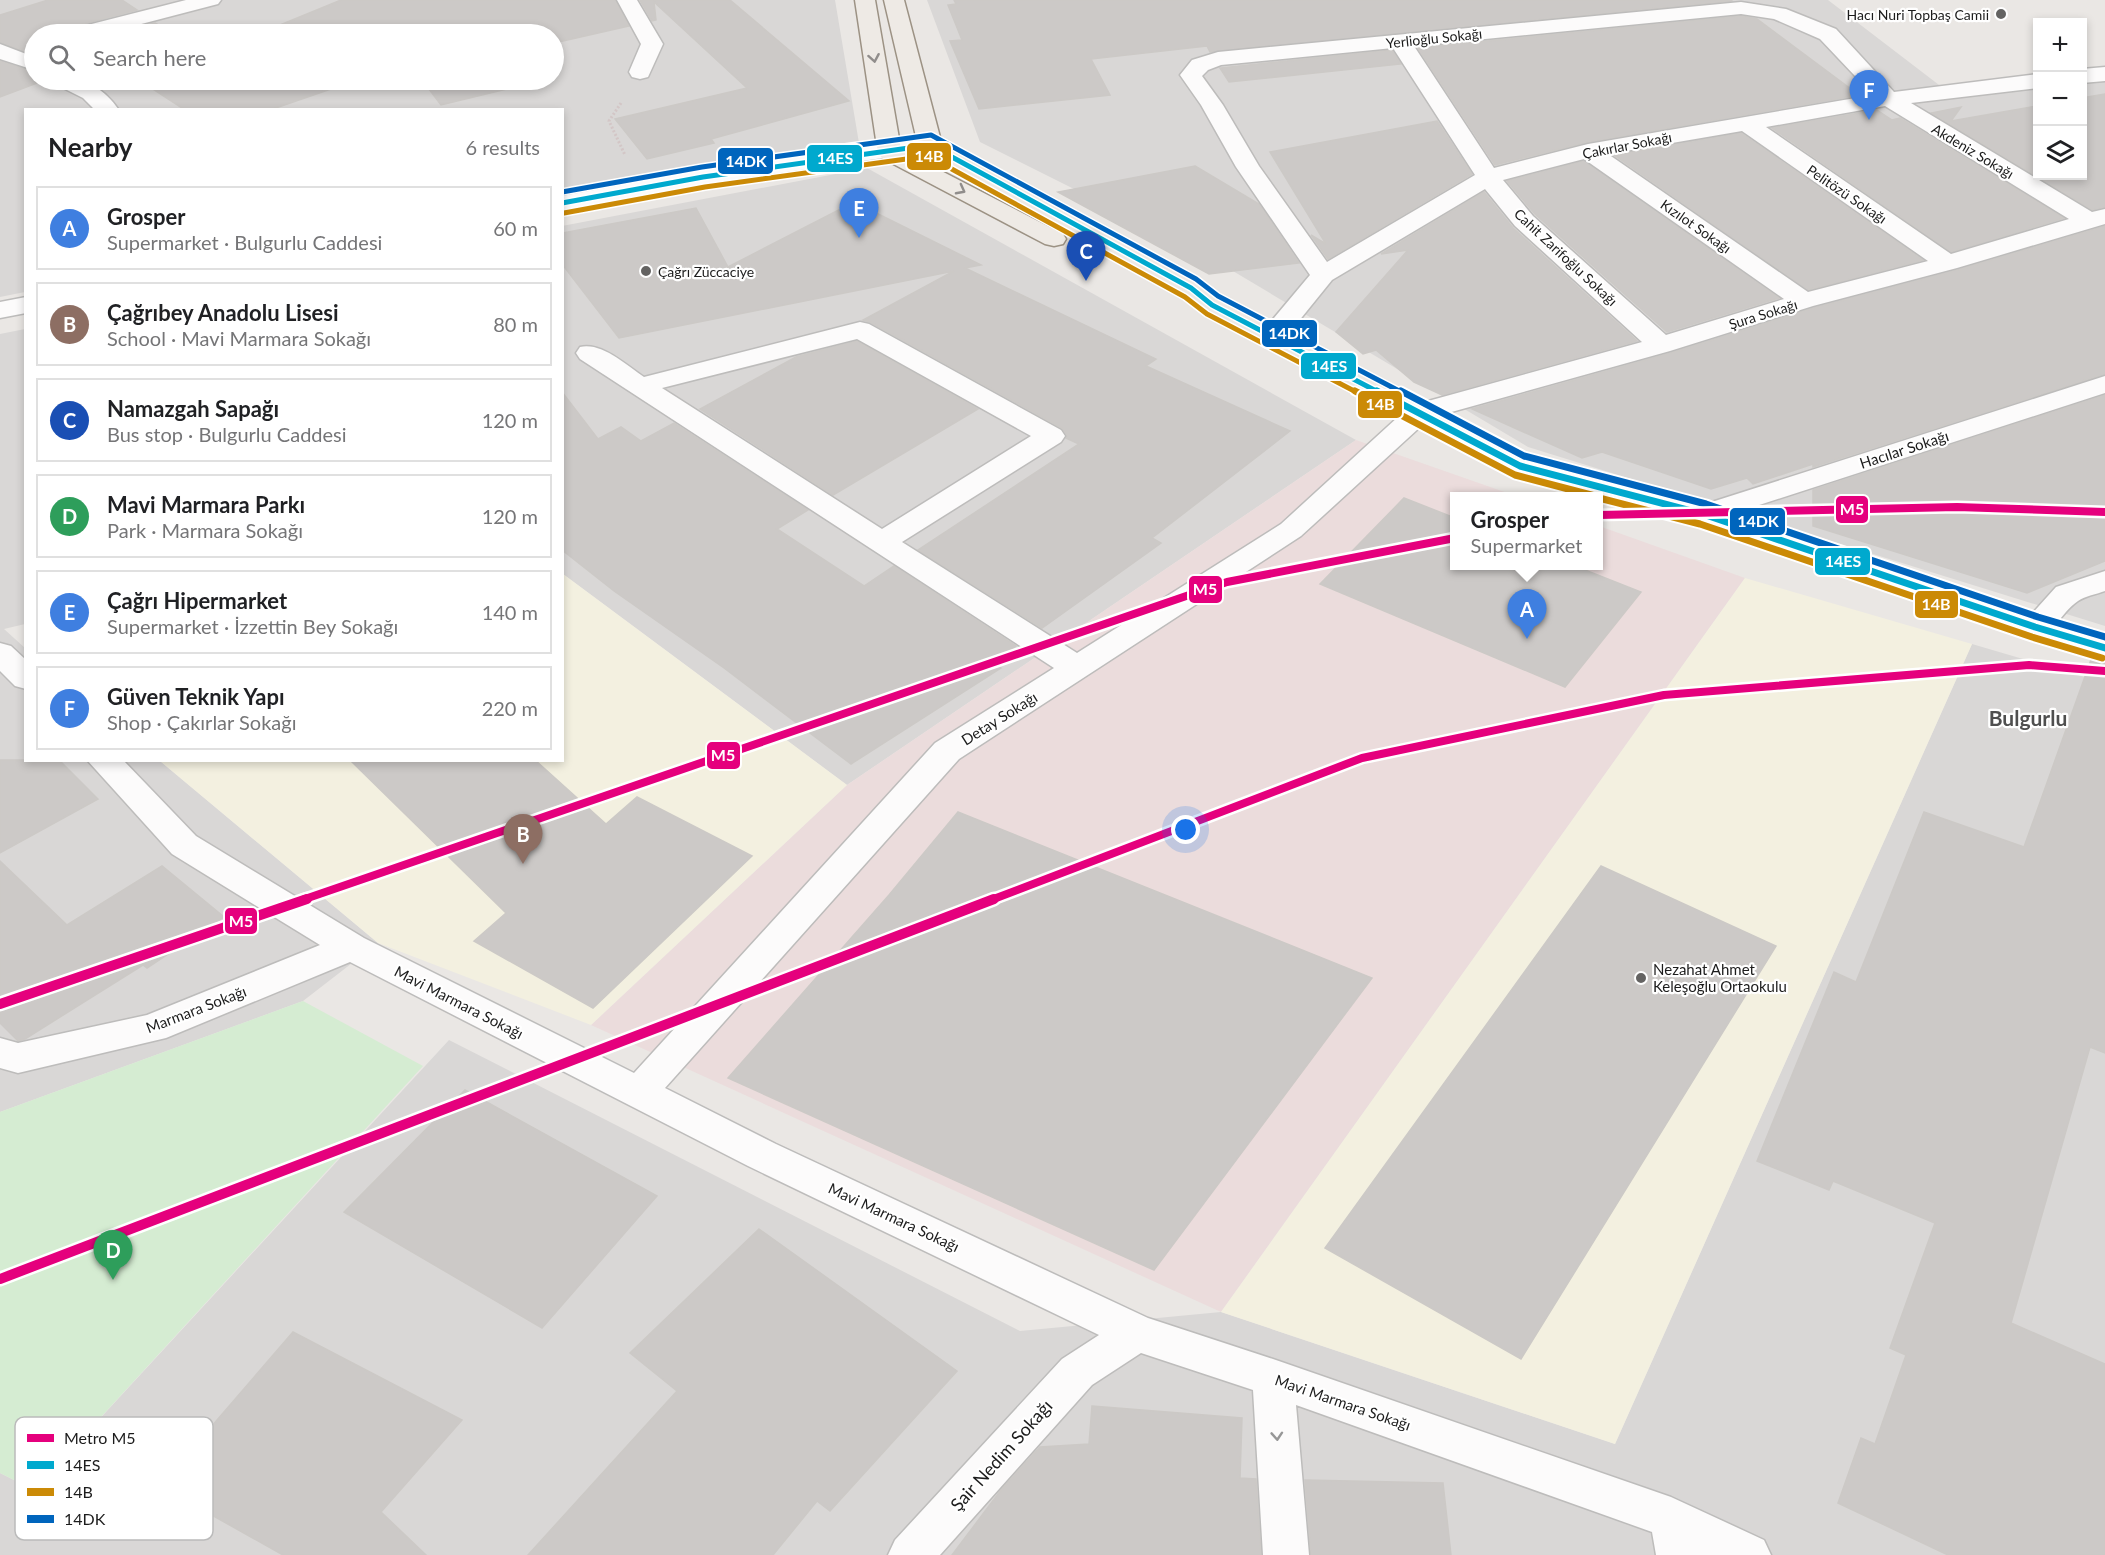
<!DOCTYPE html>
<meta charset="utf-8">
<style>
:root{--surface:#fff;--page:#f6f6f6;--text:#202124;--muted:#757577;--line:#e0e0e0;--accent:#646362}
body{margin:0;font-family:Lato,sans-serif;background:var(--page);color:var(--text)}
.controls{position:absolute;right:18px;top:18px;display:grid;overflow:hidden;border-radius:0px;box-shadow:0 3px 9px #0003}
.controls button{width:54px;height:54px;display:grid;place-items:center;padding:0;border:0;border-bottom:2px solid var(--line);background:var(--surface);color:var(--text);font:30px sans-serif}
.you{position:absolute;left:1186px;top:830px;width:21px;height:21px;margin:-15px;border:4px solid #fff;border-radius:50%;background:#1a73e8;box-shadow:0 0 0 9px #1a73e833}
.badge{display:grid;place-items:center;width:39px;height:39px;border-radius:50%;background:var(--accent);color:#fff;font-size:20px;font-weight:700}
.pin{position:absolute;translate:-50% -50px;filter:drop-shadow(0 2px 3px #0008)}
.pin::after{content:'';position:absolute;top:32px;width:21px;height:18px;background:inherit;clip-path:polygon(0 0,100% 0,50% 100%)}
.popup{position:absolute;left:1450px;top:492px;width:153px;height:78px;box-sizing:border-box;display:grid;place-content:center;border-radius:0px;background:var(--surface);filter:drop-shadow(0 2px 4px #0005);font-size:20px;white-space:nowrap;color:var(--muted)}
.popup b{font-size:22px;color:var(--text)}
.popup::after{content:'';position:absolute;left:50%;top:100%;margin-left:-12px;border:12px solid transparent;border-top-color:var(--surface)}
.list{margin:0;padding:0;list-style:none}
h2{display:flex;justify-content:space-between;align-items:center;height:78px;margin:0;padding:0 24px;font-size:26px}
h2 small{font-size:20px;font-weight:400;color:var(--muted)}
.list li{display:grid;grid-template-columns:39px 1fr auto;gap:18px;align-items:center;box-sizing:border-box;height:84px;margin:0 12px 12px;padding:0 12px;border:2px solid var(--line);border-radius:0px}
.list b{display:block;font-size:22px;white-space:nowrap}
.list p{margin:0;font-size:20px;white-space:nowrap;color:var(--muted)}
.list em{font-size:20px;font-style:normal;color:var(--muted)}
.icon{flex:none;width:33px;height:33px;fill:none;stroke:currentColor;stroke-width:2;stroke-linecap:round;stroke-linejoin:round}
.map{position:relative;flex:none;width:2105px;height:1555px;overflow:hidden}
.search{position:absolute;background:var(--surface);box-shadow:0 3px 9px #0003;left:24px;top:24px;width:540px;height:66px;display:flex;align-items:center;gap:15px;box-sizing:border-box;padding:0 21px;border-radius:33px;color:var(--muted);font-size:22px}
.panel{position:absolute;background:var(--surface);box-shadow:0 3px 9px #0003;left:24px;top:108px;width:540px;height:654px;border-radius:0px}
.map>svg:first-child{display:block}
.residential{fill:#d9d7d6;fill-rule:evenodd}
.commercial{fill:#ebdcdc}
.education{fill:#f3f0e0}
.park{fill:#d5ecd2}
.building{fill:#ccc9c7;stroke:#ccc9c6;stroke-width:1.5}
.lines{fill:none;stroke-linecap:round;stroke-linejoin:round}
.minor-casing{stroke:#bdbcbb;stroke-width:3}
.major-casing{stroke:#9c9284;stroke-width:3}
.path{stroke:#d3c6c6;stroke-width:3;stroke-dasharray:2 2;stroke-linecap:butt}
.minor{fill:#fcfbfb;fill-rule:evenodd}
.major{fill:#eeeae5;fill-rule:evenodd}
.bus-1-far1-casing{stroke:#fff;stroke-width:8}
.bus-1-casing{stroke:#fff;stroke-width:11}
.bus-2-far1-casing{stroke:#fff;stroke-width:8}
.bus-2-casing{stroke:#fff;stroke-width:11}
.bus-3-far1-casing{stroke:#fff;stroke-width:8}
.bus-3-casing{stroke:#fff;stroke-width:11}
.bus-1-far1{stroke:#00a9ce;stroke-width:5}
.bus-1{stroke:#00a9ce;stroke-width:7}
.bus-2-far1{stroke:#cb8a06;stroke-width:5}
.bus-2{stroke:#cb8a06;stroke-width:7}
.bus-3-far1{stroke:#0065bd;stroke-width:5}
.bus-3{stroke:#0065bd;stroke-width:7}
.metro-1-far1-casing{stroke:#fff;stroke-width:13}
.metro-1-casing{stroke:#fff;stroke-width:15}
.metro-1-far1{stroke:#e5007d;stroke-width:8}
.metro-1{stroke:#e5007d;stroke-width:10}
.oneway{stroke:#908d8b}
.oneway2{stroke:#979797}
.poi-dot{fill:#646362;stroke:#fff;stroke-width:2}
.labels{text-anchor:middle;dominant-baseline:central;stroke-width:4.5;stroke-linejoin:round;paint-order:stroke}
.far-poi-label{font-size:14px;fill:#1c1c1c;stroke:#fff;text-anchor:end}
.far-street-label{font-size:14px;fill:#1c1c1c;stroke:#fff}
.street-label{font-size:15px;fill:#1c1c1c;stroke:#fff}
.poi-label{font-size:15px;fill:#1c1c1c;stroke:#fff;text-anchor:start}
.near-street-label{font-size:18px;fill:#1c1c1c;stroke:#fff}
.district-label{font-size:21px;font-weight:bold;fill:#4f4f4f;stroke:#fff}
.key{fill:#fff;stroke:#bbb;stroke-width:1.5}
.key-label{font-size:16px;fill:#1c1c1c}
.line-badge{stroke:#fff;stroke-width:2}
.badge-label{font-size:16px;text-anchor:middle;font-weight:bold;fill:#fff}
</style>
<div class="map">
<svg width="2105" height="1555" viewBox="0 0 2105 1555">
<rect width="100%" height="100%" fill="#eae7e4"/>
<g class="residential">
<path d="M0 0H835L860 149 563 189 562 110H26L25 292 0 297ZM34 34H554V80H34Z"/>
<polygon points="927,0 1828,0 1943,88 2037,84 2038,176 2082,176 2083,82 2105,81 2105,626 1528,447 1206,255 980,142"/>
<polygon points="867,168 1356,440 847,785 563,574 562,226"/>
<polygon points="25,329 25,624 4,629 25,648 26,760 160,761 378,943 303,1001 0,1112 0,334"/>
<polygon points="1972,644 2105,683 2105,1555 0,1555 0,1473 34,1490 449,1040 1020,1331 1221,1312 1615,1444"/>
</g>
<polygon class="commercial" points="1356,440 1516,496 1455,496 1455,566 1599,566 1599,526 1745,578 1221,1312 591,1025 847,785"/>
<g class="education">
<polygon points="563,574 847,785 591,1025 378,943 160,761 562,760"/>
<polygon points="1745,578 1972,644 1615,1444 1221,1312"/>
</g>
<polygon class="park" points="303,1001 423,1066 34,1490 0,1473 0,1112"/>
<g class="building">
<polygon points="48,0 122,0 137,10 71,27 67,34 34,34 34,55 0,42 0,15"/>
<polygon points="341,0 615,0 629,26 554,43 554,34 258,34"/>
<polygon points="640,0 730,0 849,101 711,139 714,143 647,159 615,119 747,88 654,2 656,20 652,21"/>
<polygon points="954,0 1731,0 1732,1 1210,52 1207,46 1091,59 1110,95 979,109 950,41 962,40 948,5 956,4"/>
<polygon points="1741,16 1757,19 1859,95 1588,142 1495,165 1418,48"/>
<polygon points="155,23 173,34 110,34"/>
<polygon points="1392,50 1401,64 1229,82 1220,68"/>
<polygon points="0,61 34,72 34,80 45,80 0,97"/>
<polygon points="139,80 357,80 270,110 185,110"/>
<polygon points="422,80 529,80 532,83 441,105"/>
<polygon points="2105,94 2105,207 2092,210 1931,113 1961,107 1951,121 2037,106 2037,176 2082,176 2082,98"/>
<polygon points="1877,110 1892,120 1900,118 2064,218 1951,252 1772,128"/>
<polygon points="1437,121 1472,174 1328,259 1311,235 1326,244 1270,152"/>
<polygon points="1741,133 1923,260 1808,290 1614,155"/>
<polygon points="1584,161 1779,298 1667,332 1535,214 1507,181"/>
<polygon points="1195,166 1259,204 1299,263 1209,274 1058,192"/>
<polygon points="1484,192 1513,228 1637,341 1442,395 1414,382 1376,350 1363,354 1336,332 1408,250 1381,254"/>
<polygon points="854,202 981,265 965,268 1156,359 1146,366 1290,431 1152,538 1161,543 1042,628 918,550 1079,444 1066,438 1067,435 1062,428 870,322 863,320 954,271 619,338 562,264 562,233 696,208 728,267"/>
<polygon points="2105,226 2105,374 1813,467 1813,464 1753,484 1747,478 1711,489 1602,452 1582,458 1472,409 1671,353 1814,308 1958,270"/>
<polygon points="857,341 978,409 833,495 700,409 796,357"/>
<polygon points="562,392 598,439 621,427 641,441 674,423 808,510 777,529 864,586 894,566 1016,646 993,663 1001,668 851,764 724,668 614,591 562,550"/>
<polygon points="2105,395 2105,561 2027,593 1813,526 1813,490"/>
<polygon points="1404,498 1455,518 1455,566 1575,566 1641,592 1565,687 1320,584"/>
<polygon points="2092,657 2105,660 2105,1053 2090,1047 2011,1323 2105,1364 2105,1555 1948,1555 1838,1503 1861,1438 1875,1444 1906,1355 1890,1348 1935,1223 1833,1181 1829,1190 1757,1161 1834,972 1856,982 1924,812 2024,847"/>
<polygon points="0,760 59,760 98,799 0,853"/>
<polygon points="350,760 535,760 606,824 637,797 752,856 593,1008 474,941 506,913"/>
<polygon points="958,812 1372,978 1154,1270 728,1078 889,895"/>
<polygon points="0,861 67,925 162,866 224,917 147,968 143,965 25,1039 18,1041 0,1023"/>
<polygon points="1601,866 1776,946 1521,1359 1325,1248"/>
<polygon points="465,1090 657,1196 542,1328 344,1212"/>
<polygon points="759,1229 957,1371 830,1511 817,1501 773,1555 528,1555 677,1391 630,1353"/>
<polygon points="293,1332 462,1420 381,1512 426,1555 283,1555 160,1486"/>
<polygon points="1092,1406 1242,1418 1240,1478 1256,1479 1261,1555 952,1555 1001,1490 1040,1447 1089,1444"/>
<polygon points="1305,1480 1443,1483 1451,1555 1311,1555"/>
</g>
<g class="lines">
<g class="minor-casing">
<g id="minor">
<polygon points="186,0 221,0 218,4 103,34 69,34 72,29"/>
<polygon points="617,0 637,0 663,44 648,77 640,79 632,77 629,72 641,44"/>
<path d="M1741 2 1786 9 1836 29 1894 92 2038 74V88L1911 103 2092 212 2105 209V224L1957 268 1813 306 1670 351 1430 418 1301 536 959 759 665 1088 776 1144 1148 1318 1273 1359 1671 1497 1764 1540 1771 1555H1656L1652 1532 1296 1405 1309 1555H1263L1253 1390 1141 1353 1092 1385 940 1555H888L895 1540 1062 1359 1099 1335 748 1166 350 962 166 1038 18 1073 0 1068V1038L18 1043 147 1015 320 945 172 854 87 760H123L196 836 364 938 634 1073 935 743 1054 668 580 359 576 353 580 347C602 342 626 365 644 377L860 322 869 324 1061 430 1065 436 1061 442 902 542 1077 653 1281 524 1410 406 1642 342 1515 226 1485 189 1332 280 1281 343 1272 345 1263 343 1259 337 1263 331 1310 275 1236 167 1201 105 1180 75 1192 60 1218 52ZM1741 14 1774 19 1820 39 1873 95 1588 144 1494 168 1414 46ZM1393 48 1475 175 1327 262 1259 166 1223 105 1202 76 1208 70 1221 65ZM1885 106 2069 219 1951 254 1766 127ZM1742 131 1928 261 1808 292 1608 154ZM1584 159 1784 299 1666 335 1533 216 1503 180ZM857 339 1031 436 882 529 662 388Z"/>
<polygon points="0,44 34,57 34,70 0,59"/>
<polygon points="2105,67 2105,81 2082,83 2082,69"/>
<path d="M54 80C82 77 102 85 119 110H95L83 98 57 85Z"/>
<polygon points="930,138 938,140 942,145 938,150 703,184 562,210 562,196 703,170"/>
<polygon points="26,297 26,313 0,318 0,302"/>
<polygon points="2105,376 2105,393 1713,520 1703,523 1693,520 1689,514 1693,508"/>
<path d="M2105 571V591C2097 594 2085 596 2078 601 2057 615 2054 642 2024 634L2020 627 2056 587Z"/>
<polygon points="0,643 11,646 26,660 26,689 15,686 0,671"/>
</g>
</g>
<g class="major-casing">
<g id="major">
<polygon points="855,0 875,0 901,150 1063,234 1066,239 1063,244 1054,246 1045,244 882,158 878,153"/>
<polygon points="884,0 904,0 941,141 1200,283 1221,300 1530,460 1713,508 2046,620 2105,638 2105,658 2024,634 1693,520 1510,472 1203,310 1182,293 922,150 918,145"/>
</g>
</g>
<polyline class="path" points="621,103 609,121 625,155"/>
<use href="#minor" class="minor"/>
<use href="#major" class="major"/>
<g class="bus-1-far1-casing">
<polyline id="bus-1-far1" points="562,203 703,177 930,145 1191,288 1212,305 1380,393"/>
</g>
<g class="bus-1-casing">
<polyline id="bus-1" points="1377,391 1520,466 1703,514 2035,627 2105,648"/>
</g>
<g class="bus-2-far1-casing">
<polyline id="bus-2-far1" points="564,213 705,187 928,156 1185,297 1207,314 1358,393"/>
</g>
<g class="bus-2-casing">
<g id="bus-2">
<polyline points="1355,391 1515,475 1595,496"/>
<polyline points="1599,498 1700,524 2032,637 2102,658"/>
</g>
</g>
<g class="bus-3-far1-casing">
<polyline id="bus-3-far1" points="562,192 702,167 931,135 1196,279 1218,296 1403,393"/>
</g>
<g class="bus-3-casing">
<polyline id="bus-3" points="1401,391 1524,456 1706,504 2038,617 2105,637"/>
</g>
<use href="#bus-1-far1" class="bus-1-far1"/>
<use href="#bus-1" class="bus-1"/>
<use href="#bus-2-far1" class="bus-2-far1"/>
<use href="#bus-2" class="bus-2"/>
<use href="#bus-3-far1" class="bus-3-far1"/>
<use href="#bus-3" class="bus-3"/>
<g class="metro-1-far1-casing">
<g id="metro-1-far1">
<polyline points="1599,515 1957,507 2105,512"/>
<polyline points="302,900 1227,582 1455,538"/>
<polyline points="991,900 1362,758 1664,695 2029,665 2105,671"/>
</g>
</g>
<g class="metro-1-casing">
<g id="metro-1">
<polyline points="0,1004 307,899"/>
<polyline points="0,1279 994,899"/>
</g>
</g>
<use href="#metro-1-far1" class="metro-1-far1"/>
<use href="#metro-1" class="metro-1"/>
</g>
<defs><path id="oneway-chevron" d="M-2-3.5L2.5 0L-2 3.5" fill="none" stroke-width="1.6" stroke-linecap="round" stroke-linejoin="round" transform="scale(1.5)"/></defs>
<g class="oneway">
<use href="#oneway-chevron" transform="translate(874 58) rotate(80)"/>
<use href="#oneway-chevron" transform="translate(961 190) rotate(28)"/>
</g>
<use class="oneway2" href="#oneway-chevron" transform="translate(1277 1436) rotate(86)"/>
<g class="poi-dot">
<circle cx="2001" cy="14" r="6"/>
<circle cx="646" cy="271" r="6"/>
<circle cx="1641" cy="978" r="6"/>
</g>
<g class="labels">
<g class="far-poi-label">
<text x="1989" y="14">Hacı Nuri Topbaş Camii</text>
<text x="658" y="271" text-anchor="start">Çağrı Züccaciye</text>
</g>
<g class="far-street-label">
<text transform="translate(1434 38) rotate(-6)">Yerlioğlu Sokağı</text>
<text transform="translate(1627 145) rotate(-11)">Çakırlar Sokağı</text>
<text transform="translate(1973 151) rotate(31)">Akdeniz Sokağı</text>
<text transform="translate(1847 194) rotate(34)">Pelitözü Sokağı</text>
<text transform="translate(1696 226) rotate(35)">Kızılot Sokağı</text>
<text transform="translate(1566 257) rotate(43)">Cahit Zarifoğlu Sokağı</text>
<text transform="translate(1763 314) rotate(-17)">Şura Sokağı</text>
</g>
<g class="street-label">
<text transform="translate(1904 449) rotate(-18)">Hacılar Sokağı</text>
<text transform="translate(999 718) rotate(-32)">Detay Sokağı</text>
<text transform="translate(459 1002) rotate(27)">Mavi Marmara Sokağı</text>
<text transform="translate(196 1009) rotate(-21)">Marmara Sokağı</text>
<text transform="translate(894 1217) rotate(25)">Mavi Marmara Sokağı</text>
<text transform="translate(1343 1402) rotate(19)">Mavi Marmara Sokağı</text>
</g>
<g class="poi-label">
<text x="1653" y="969">Nezahat Ahmet<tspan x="1653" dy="17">Keleşoğlu Ortaokulu</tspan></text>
</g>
<g class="near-street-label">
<text transform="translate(1001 1455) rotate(-48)">Şair Nedim Sokağı</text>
</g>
<g class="district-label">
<text x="2028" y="717">Bulgurlu</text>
</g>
</g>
<rect x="15" y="1417" width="198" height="123" rx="9" class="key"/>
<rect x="27" y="1434" width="27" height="8" fill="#e5007d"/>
<rect x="27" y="1461" width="27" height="8" fill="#00a9ce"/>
<rect x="27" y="1488" width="27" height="8" fill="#cb8a06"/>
<rect x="27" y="1515" width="27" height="8" fill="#0065bd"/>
<g class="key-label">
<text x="64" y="1444">Metro M5</text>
<text x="64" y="1471">14ES</text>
<text x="64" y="1498">14B</text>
<text x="64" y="1525">14DK</text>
</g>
<g class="line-badge">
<rect x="906" y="142" width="46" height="29" rx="6" fill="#cb8a06"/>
<rect x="806" y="144" width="57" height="29" rx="6" fill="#00a9ce"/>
<rect x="717" y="147" width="57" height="28" rx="6" fill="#0065bd"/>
<rect x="1261" y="319" width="57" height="29" rx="6" fill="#0065bd"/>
<rect x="1300" y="352" width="57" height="28" rx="6" fill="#00a9ce"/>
<rect x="1357" y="390" width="46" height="29" rx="6" fill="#cb8a06"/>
<rect x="1835" y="495" width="34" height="29" rx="6" fill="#e5007d"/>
<rect x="1729" y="507" width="57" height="29" rx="6" fill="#0065bd"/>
<rect x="1814" y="547" width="57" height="29" rx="6" fill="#00a9ce"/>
<rect x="1188" y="575" width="35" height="29" rx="6" fill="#e5007d"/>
<rect x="1914" y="590" width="45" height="29" rx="6" fill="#cb8a06"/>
<rect x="706" y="741" width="35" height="29" rx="6" fill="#e5007d"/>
<rect x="224" y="907" width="34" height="28" rx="6" fill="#e5007d"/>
</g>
<g class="badge-label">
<text x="929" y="162">14B</text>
<text x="835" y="164">14ES</text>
<text x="746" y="167">14DK</text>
<text x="1289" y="339">14DK</text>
<text x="1329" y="372">14ES</text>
<text x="1380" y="410">14B</text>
<text x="1852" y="515">M5</text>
<text x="1758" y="527">14DK</text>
<text x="1843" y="567">14ES</text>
<text x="1205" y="595">M5</text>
<text x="1936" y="610">14B</text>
<text x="723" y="761">M5</text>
<text x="241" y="927">M5</text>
</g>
</svg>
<div class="controls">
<button>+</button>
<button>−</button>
<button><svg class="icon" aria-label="layers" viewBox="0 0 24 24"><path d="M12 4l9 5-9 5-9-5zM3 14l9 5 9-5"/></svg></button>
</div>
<div class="you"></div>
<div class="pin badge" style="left:1527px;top:639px;background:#3f7fe0">A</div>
<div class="popup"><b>Grosper</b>Supermarket</div>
<div class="pin badge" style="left:523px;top:864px;background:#8d6e63">B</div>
<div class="pin badge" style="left:1086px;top:281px;background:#1a4fb4">C</div>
<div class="pin badge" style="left:113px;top:1280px;background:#2e9e5b">D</div>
<div class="pin badge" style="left:859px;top:238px;background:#3f7fe0">E</div>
<div class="pin badge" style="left:1869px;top:120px;background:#3f7fe0">F</div>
<div class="search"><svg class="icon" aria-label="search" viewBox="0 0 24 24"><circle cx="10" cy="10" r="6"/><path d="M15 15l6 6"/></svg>Search here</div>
<section class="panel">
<h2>Nearby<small>6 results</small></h2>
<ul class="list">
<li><span class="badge" style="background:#3f7fe0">A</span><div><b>Grosper</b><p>Supermarket · Bulgurlu Caddesi</p></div><em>60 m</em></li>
<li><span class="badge" style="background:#8d6e63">B</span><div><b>Çağrıbey Anadolu Lisesi</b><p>School · Mavi Marmara Sokağı</p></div><em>80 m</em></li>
<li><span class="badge" style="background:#1a4fb4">C</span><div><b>Namazgah Sapağı</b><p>Bus stop · Bulgurlu Caddesi</p></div><em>120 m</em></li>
<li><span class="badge" style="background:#2e9e5b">D</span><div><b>Mavi Marmara Parkı</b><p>Park · Marmara Sokağı</p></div><em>120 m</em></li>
<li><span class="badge" style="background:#3f7fe0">E</span><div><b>Çağrı Hipermarket</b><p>Supermarket · İzzettin Bey Sokağı</p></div><em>140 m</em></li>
<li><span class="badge" style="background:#3f7fe0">F</span><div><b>Güven Teknik Yapı</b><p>Shop · Çakırlar Sokağı</p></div><em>220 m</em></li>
</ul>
</section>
</div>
